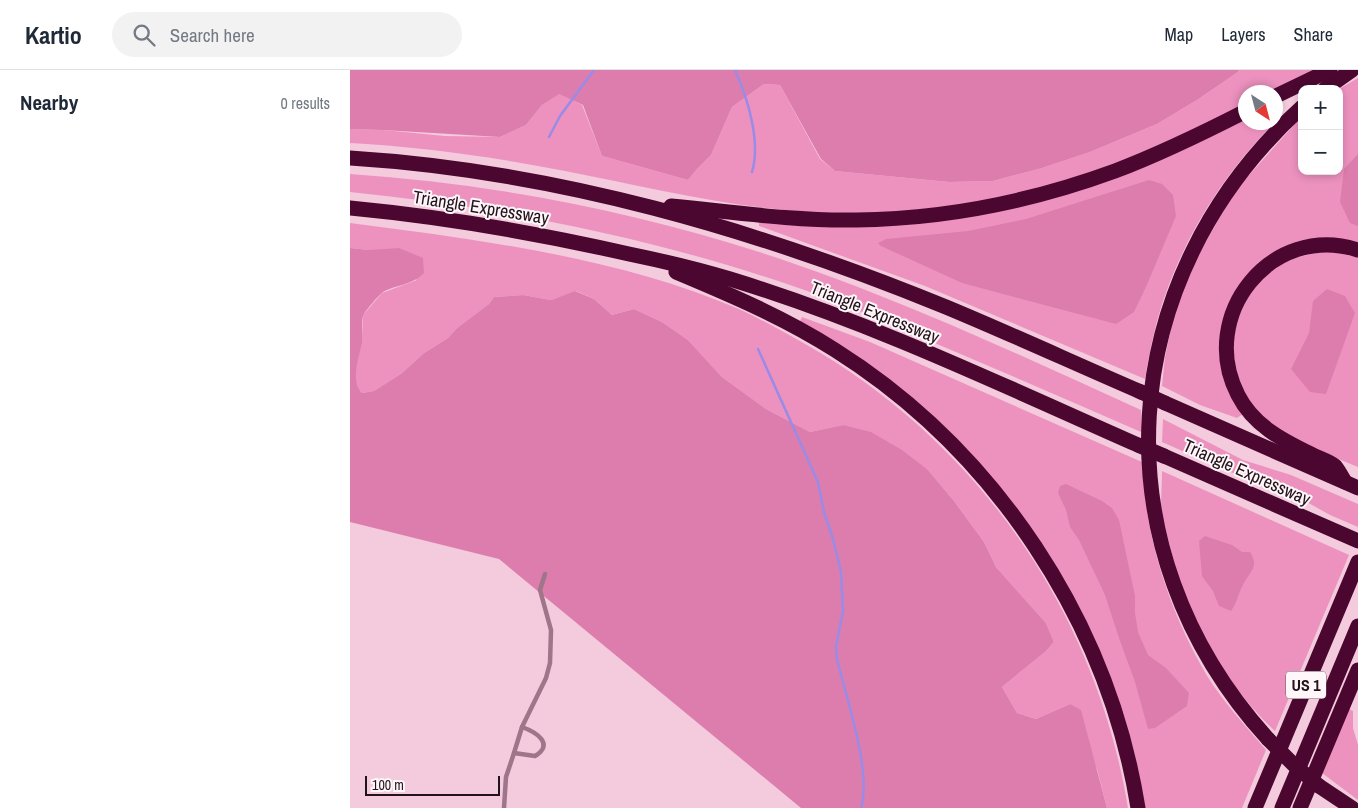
<!DOCTYPE html>
<meta charset="utf-8">
<style>
:root{--surface:#fff;--page:#f2f2f3;--text:#1f2937;--muted:#747a83;--line:#e0e1e3}
body{margin:0;font-family:"Archivo Narrow",sans-serif;background:var(--page);color:var(--text)}
.controls{position:absolute;right:15px;top:15px;display:grid;overflow:hidden;border-radius:10px;box-shadow:0 2px 8px #0003}
.controls button{width:45px;height:45px;display:grid;place-items:center;padding:0;border:0;border-bottom:1px solid var(--line);background:var(--surface);color:var(--text);font:25px sans-serif}
.compass{position:absolute;left:888px;top:15px;width:45px;height:45px;border-radius:50%;background:var(--surface);box-shadow:0 2px 8px #0003;rotate:144deg}
.scale{position:absolute;left:15px;bottom:12px;width:135px;box-sizing:border-box;padding-left:5px;border:2px solid #21131a;border-top:0;font-size:14px;line-height:18px;white-space:nowrap;color:#21131a;-webkit-text-stroke:4px #fff6fa;paint-order:stroke}
.list{margin:0;padding:0;list-style:none}
h2{display:flex;justify-content:space-between;align-items:center;height:65px;margin:0;padding:0 20px;font-size:21px}
h2 small{font-size:16px;font-weight:400;color:var(--muted)}
.icon{flex:none;width:28px;height:28px;fill:none;stroke:currentColor;stroke-width:2;stroke-linecap:round;stroke-linejoin:round}
.map{position:relative;flex:none;width:1008px;height:738px;overflow:hidden}
header{display:flex;align-items:center;gap:30px;box-sizing:border-box;height:70px;padding:0 25px;background:var(--surface);border-bottom:1px solid var(--line)}
header strong{font-size:24px}
nav{display:flex;gap:28px;margin-inline-start:auto;font-size:18px}
.search{width:350px;height:45px;background:var(--page);display:flex;align-items:center;gap:12px;box-sizing:border-box;padding:0 18px;border-radius:28px;color:var(--muted);font-size:19px}
main{display:flex}
aside{flex:1;background:var(--surface)}
.map>svg:first-child{display:block}
.green{fill:#ed92bf}
.forest{fill:#dd7dae}
.lines{fill:none;stroke-linecap:round;stroke-linejoin:round}
.stream{stroke:#998be6;stroke-width:2.5}
.lane{stroke:#9f7589;stroke-width:4.5}
.highway{stroke:#4b0730;stroke-width:15}
.highway-bridge{stroke:#4b0730;stroke-width:15}
.labels{text-anchor:middle;dominant-baseline:central;stroke-width:4;stroke-linejoin:round;paint-order:stroke}
.shield{fill:#fff6fa;stroke:#64575d;stroke-width:1}
.shield-label{font-size:16px;font-weight:bold;fill:#21131a}
.street-label{font-size:18px;fill:#21131a;stroke:#fff6fa}
</style>
<header>
<strong>Kartio</strong>
<div class="search"><svg class="icon" aria-label="search" viewBox="0 0 24 24"><circle cx="10" cy="10" r="6"/><path d="M15 15l6 6"/></svg>Search here</div>
<nav><a>Map</a><a>Layers</a><a>Share</a></nav>
</header>
<main>
<aside>
<h2>Nearby<small>0 results</small></h2>
<ul class="list">
</ul>
</aside>
<div class="map">
<svg width="1008" height="738" viewBox="0 0 1008 738">
<rect width="100%" height="100%" fill="#f3cbdd"/>
<g class="green">
<path d="M889 0H965L920 22H896L895 35C861 51 827 70 791 84 679 131 554 151 434 140 360 133 288 115 215 101 144 87 72 77 0 73V59L33 60 95 66 150 67 176 55 192 35 209 23 232 35 252 86 338 110 347 99 361 85 382 37 414 14 430 15 470 89 485 101 599 112 643 111 692 98 740 82 807 54 847 30 888 2Z"/>
<polygon points="1008,8 1008,174 973,169 894,210 882,227 873,251 870,275 872,301 893,344 887,348 850,335 812,316 815,287 824,244 839,202 884,122 952,46 952,101 989,101 989,19"/>
<path d="M895 48 896 52 924 53C873 105 835 165 812 234 804 259 799 284 795 309L575 216 409 156V150L647 140Z"/>
<path d="M0 104C165 115 329 150 484 208 589 247 690 294 791 340V362C723 332 655 303 587 274 539 253 490 232 440 215 298 167 150 137 0 122Z"/>
<path d="M0 153C131 170 267 187 389 239 407 247 424 257 441 266 621 363 745 536 778 738H757L747 699 720 634 686 649 667 643 652 617 695 582 704 572 696 553 646 497 634 472 604 431 578 400 493 355 460 362 416 339 372 307 338 270 312 252 284 239 262 245 244 229 226 221 201 230 173 225 144 227 139 234 107 258 98 268 74 283 52 303 24 321 12 323 8 320 5 313 6 291 12 273 13 245 32 223 67 210 19 180 0 178Z"/>
<polygon points="980,180 1008,185 1008,397 949,373 911,347 896,328 885,307 883,259 904,214 939,189"/>
<path d="M452 247 520 272 792 392C793 406 794 420 796 434 804 495 830 564 863 615 879 638 898 659 916 680L892 738H792L789 717 703 495 543 314 509 287 449 253Z"/>
<polygon points="813,349 893,390 941,405 1008,434 1008,457 980,445 928,416 880,402 812,372"/>
<path d="M812 401 999 485 925 661C871 611 836 543 819 473 817 462 812 450 811 439 811 426 812 413 812 401Z"/>
<polygon points="999,639 1003,641 1003,658 1008,675 1008,730 972,703"/>
</g>
<g class="forest">
<polygon points="0,0 889,0 888,2 847,30 807,54 740,82 692,98 643,111 599,112 485,101 471,89 430,15 414,14 382,37 361,85 347,99 338,110 252,86 233,35 209,24 192,35 176,55 150,67 33,60 0,59"/>
<polygon points="1008,84 1008,156 1000,153 990,132 994,99"/>
<polygon points="799,110 812,114 823,125 826,146 796,217 784,242 766,254 612,213 531,176 528,173 536,169 618,161 676,149"/>
<path d="M0 178 19 180 49 178 73 188 74 203C61 216 47 214 33 222 29 225 14 242 13 246 11 254 13 264 12 273 9 287 0 312 12 323L24 321 52 303 74 283 98 268 107 258 139 234 144 227 173 225 201 230 225 221 244 229 262 245 284 239 312 252 338 270 372 307 416 339 460 362 493 355 521 362 552 380 578 400 604 431 634 472 646 497 696 553 704 572 695 582 652 617 667 643 686 649 720 634 731 640 757 738H451L149 489 0 452Z"/>
<polygon points="977,219 995,226 1005,243 976,324 960,322 941,299 959,263 963,231"/>
<polygon points="716,414 752,431 762,438 769,450 785,526 785,543 788,562 798,585 816,598 839,623 837,636 805,658 798,659 785,612 769,568 755,525 729,470 720,457 716,440 708,423 710,416"/>
<path d="M855 466 882 475 892 482H900C910 498 899 502 893 515 888 524 887 533 881 541L869 536 863 521 852 506 849 471Z"/>
</g>
<g class="lines">
<g class="stream">
<path d="M385 0C398 29 411 72 402 102"/>
<polyline points="199,67 210,46 244,0"/>
<path d="M408 279 468 412 474 442 483 469 491 502 493 541 486 577 487 589C496 627 522 702 511 738"/>
</g>
<g class="lane">
<path d="M164 683 185 686C205 674 186 662 172 657"/>
<polyline points="154,738 156,707 164,683 172,657 196,608 200,593 201,560 190,520 195,504"/>
</g>
<g class="highway">
<polyline points="975,19 1002,0"/>
<polyline points="926,26 980,0"/>
<path d="M0 88C207 101 405 159 596 237 661 264 726 294 791 322"/>
<path d="M321 136C383 142 444 151 506 150 593 149 683 131 765 101 810 84 853 63 896 41"/>
<path d="M0 138C94 147 187 163 279 184 313 191 347 199 380 209 521 252 654 316 788 375"/>
<path d="M326 202C381 225 435 248 485 280 645 381 758 551 788 738"/>
<polyline points="815,333 1008,418"/>
<polyline points="814,386 1008,471"/>
<path d="M995 412C992 407 989 401 985 396 979 391 968 388 961 384 932 370 903 355 888 325 847 246 921 152 1008 180"/>
<path d="M918 669C745 479 763 208 952 37"/>
<polyline points="969,716 1002,738"/>
<polyline points="905,738 1008,492"/>
<polyline points="932,738 1008,556"/>
<polyline points="950,738 1008,600"/>
</g>
<g class="highway-bridge">
<polyline points="791,322 815,333"/>
<polyline points="788,375 814,386"/>
<polyline points="918,669 943,694 969,716"/>
</g>
</g>
<g class="labels">
<rect class="shield" x="936" y="601.5" width="40" height="27" rx="4"/>
<g class="shield-label">
<text x="956" y="615">US 1</text>
</g>
<g class="street-label">
<text transform="translate(131 137) rotate(9)">Triangle Expressway</text>
<text transform="translate(525 242) rotate(22)">Triangle Expressway</text>
<text transform="translate(897 402) rotate(24)">Triangle Expressway</text>
</g>
</g>
</svg>
<div class="controls">
<button>+</button>
<button>−</button>
</div>
<svg class="compass" viewBox="-18 -18 36 36"><path d="M0-13l5 13h-10z" fill="#e53935"/><path d="M0 13l5-13h-10z" fill="#747a83"/></svg>
<div class="scale">100 m</div>
</div>
</main>
